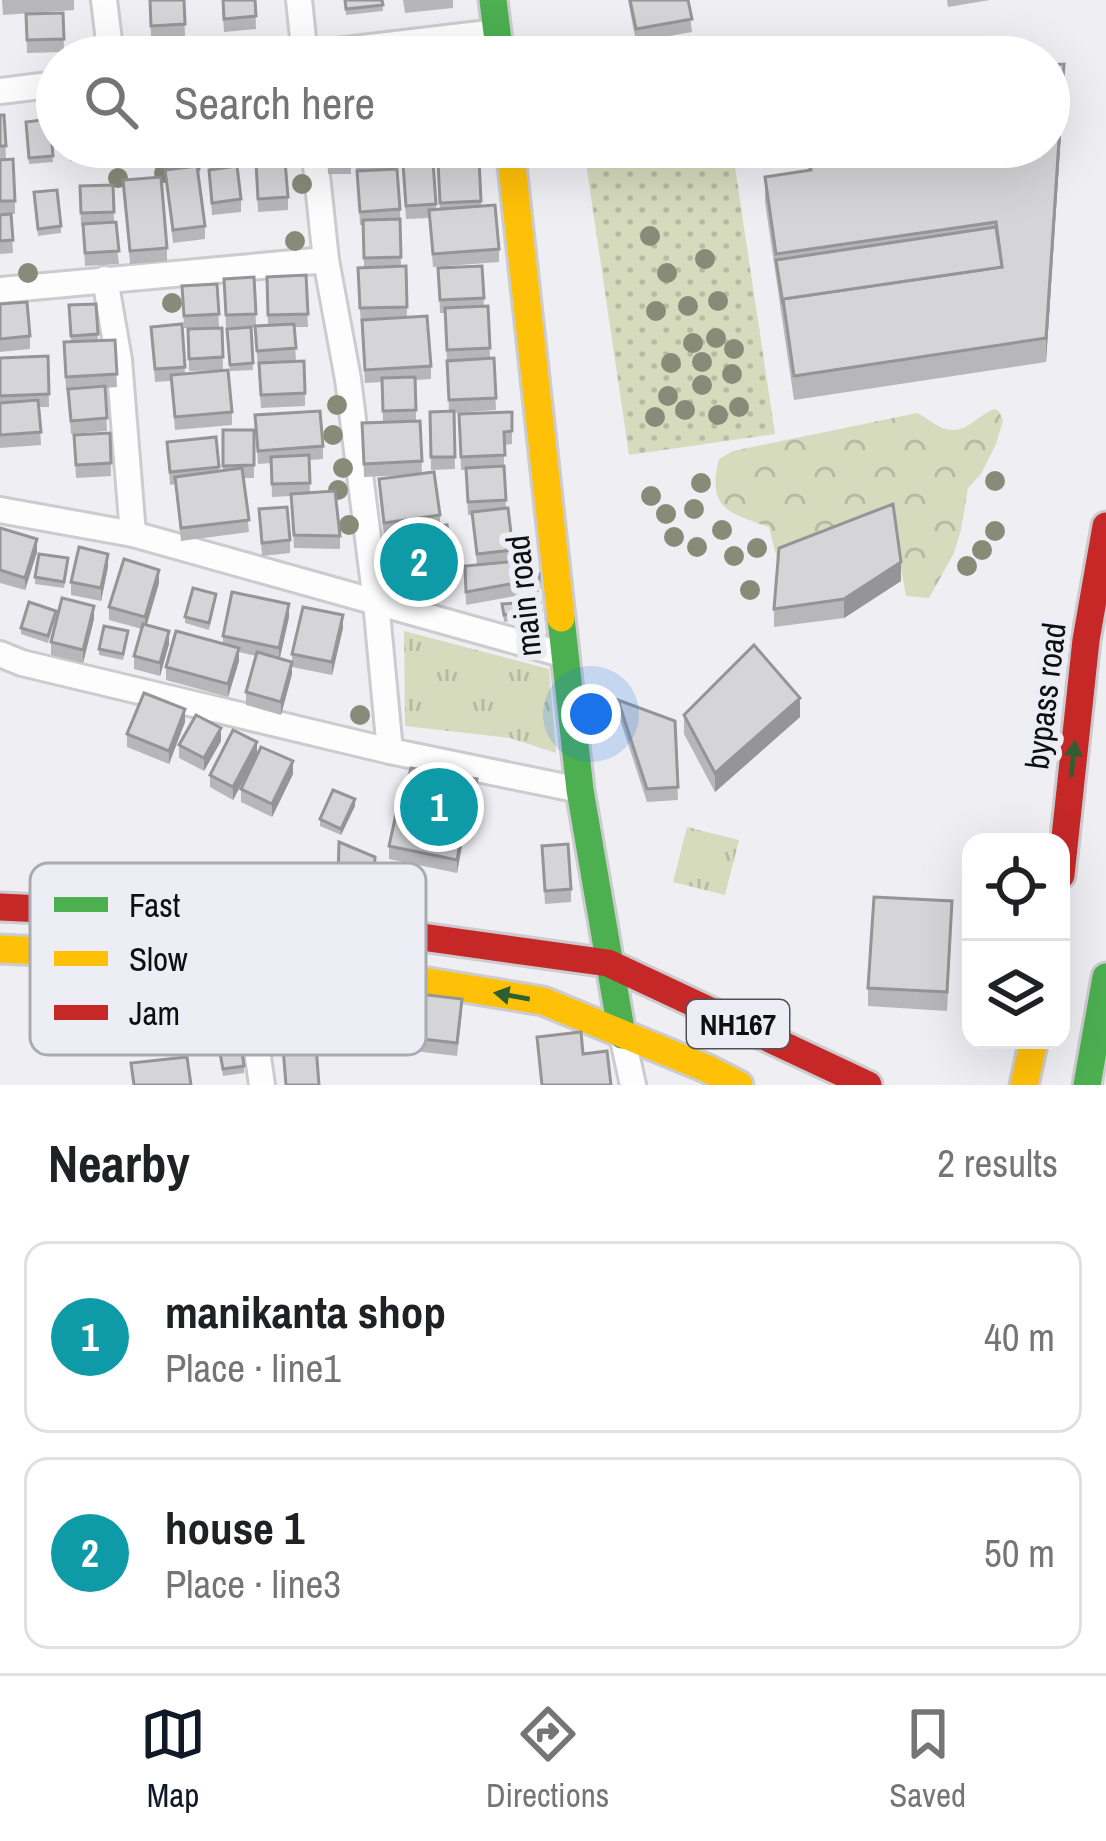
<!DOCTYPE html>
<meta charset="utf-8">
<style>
:root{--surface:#fff;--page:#f6f6f6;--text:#202124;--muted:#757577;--line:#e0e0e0;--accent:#111827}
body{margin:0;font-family:"Archivo Narrow",sans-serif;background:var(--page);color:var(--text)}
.controls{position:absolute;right:36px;bottom:36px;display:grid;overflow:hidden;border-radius:24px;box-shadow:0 12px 48px #0002}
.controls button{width:108px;height:108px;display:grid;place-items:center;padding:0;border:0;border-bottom:3px solid var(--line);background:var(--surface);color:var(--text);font:60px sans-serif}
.you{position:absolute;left:591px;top:714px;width:42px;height:42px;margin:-30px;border:9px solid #fff;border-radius:50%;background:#1a73e8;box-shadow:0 0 0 18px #1a73e833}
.badge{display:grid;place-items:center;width:78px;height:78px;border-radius:50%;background:var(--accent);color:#fff;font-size:39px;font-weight:700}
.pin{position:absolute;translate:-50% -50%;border:6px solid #fff;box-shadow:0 3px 12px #0006}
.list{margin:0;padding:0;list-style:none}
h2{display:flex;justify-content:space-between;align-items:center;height:156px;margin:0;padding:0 48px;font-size:51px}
h2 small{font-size:39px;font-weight:400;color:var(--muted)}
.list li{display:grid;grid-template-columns:78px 1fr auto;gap:36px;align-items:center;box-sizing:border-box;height:192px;margin:0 24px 24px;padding:0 24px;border:3px solid var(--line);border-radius:24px}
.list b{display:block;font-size:45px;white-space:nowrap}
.list p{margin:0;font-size:39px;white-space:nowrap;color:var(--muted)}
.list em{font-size:39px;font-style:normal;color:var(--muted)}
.icon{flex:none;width:66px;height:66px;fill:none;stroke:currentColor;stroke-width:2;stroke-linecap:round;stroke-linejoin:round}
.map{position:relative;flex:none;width:1106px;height:1085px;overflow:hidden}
.search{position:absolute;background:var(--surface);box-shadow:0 12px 48px #0002;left:36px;right:36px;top:36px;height:132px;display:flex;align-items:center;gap:30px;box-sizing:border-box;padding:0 42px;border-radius:66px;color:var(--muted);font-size:45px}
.sheet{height:588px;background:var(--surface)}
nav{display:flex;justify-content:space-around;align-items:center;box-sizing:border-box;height:168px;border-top:3px solid var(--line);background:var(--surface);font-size:33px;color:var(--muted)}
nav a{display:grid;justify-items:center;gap:6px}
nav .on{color:var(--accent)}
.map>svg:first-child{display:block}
.grass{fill:url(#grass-dots)}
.forest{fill:url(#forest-crowns)}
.park{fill:url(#park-tufts)}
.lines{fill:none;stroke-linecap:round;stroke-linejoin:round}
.street-casing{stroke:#cccccf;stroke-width:30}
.fast-casing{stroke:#cccccf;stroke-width:33}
.slow-casing{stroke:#cccccf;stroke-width:33}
.jam-casing{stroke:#cccccf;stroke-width:33}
.street{stroke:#fdfdfd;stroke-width:24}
.fast{stroke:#4caf50;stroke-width:27}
.slow{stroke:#ffc107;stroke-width:27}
.jam{stroke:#c62828;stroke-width:27}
.tree{fill:#898b79}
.wall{fill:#b7b7ba}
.shaded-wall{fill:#959597}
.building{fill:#d5d5d8;stroke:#959597;stroke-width:3}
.oneway{fill:#2e5f31}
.labels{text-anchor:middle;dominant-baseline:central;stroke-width:12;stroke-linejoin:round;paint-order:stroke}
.shield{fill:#ededf5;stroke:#525256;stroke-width:3}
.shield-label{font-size:30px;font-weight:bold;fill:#0f0f12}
.street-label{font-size:33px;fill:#0f0f12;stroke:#ededf5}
.key{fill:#ededf5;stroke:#aaaab1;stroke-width:3}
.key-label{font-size:33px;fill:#0f0f12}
</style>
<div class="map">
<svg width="1106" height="1085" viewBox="0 0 1106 1085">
<defs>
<pattern id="grass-dots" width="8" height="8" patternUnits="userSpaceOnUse" patternTransform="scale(3)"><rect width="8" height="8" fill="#d7dbbe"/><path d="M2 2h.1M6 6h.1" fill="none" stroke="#b7bba2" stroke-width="1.8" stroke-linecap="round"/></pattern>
<pattern id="forest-crowns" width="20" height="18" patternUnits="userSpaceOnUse" patternTransform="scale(3)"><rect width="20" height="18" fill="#d7dbbe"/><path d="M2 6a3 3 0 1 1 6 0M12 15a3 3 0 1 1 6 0" fill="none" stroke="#b7bba2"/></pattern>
<pattern id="park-tufts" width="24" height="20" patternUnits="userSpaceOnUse" patternTransform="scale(3)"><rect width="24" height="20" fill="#d7dbbe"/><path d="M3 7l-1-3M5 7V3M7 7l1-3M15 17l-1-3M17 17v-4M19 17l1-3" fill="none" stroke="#b7bba2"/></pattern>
</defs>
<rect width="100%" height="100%" fill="#efeff3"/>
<polygon class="grass" points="701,147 732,147 775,434 629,455 586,163"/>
<path class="forest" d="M995 409 999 411 1003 421 996 444 981 474 968 488 961 530 954 553 929 598 906 596 893 523 822 529 781 575 769 527C730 513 706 510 719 459L733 451 917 413C926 417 936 427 946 429 966 435 978 414 995 409Z"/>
<g class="park">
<polygon points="404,631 549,669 556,753 510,738 405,726"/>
<polygon points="687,827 739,840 725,895 673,882"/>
</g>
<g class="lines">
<g class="street-casing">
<g id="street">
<polyline points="104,0 111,57"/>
<polyline points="299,0 305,57"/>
<polyline points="286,57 497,32"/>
<polyline points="0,91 57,84"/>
<polyline points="314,147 326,260 348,379 376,602 390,751"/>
<polyline points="105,279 119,360 133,534"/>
<polyline points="0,290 326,260"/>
<polyline points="0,510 133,534 565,655"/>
<polyline points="0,654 22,663 390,751 580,790"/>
<polyline points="244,959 262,1085"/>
<polyline points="622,1035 633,1085"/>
</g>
</g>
<g class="fast-casing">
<g id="fast">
<polyline points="493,0 500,57"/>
<polyline points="561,618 580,790 622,1035"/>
<polyline points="1087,1085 1106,977"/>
</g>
</g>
<g class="slow-casing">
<g id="slow">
<polyline points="510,147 561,618"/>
<polyline points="0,949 283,963 416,980 543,1001 708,1069 739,1085"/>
<polyline points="1024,1085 1034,1040"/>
</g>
</g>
<g class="jam-casing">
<g id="jam">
<polyline points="1061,875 1086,640 1106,526"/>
<polyline points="0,907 315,922 608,963 868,1085"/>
</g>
</g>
<use href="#street" class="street"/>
<use href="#fast" class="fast"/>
<use href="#slow" class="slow"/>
<use href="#jam" class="jam"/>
</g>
<g class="tree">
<circle cx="191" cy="166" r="10"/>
<circle cx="164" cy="173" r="10"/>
<circle cx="118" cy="178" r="10"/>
<circle cx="302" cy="184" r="10"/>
<circle cx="650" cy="236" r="10"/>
<circle cx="295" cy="241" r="10"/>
<circle cx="705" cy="259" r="10"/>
<circle cx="28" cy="273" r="10"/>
<circle cx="667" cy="273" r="10"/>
<circle cx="718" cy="301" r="10"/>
<circle cx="172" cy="303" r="10"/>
<circle cx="688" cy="306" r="10"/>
<circle cx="656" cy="311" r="10"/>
<circle cx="716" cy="338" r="10"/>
<circle cx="693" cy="343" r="10"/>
<circle cx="734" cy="349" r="10"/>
<circle cx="702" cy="362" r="10"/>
<circle cx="671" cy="363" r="10"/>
<circle cx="732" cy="374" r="10"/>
<circle cx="702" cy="385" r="10"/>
<circle cx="668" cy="396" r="10"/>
<circle cx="337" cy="405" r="10"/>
<circle cx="739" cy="407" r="10"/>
<circle cx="685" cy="410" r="10"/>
<circle cx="718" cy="415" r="10"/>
<circle cx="655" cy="417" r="10"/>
<circle cx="333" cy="435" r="10"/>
<circle cx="343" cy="468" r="10"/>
<circle cx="995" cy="481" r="10"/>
<circle cx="701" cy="483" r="10"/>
<circle cx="338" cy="490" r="10"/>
<circle cx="651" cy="496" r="10"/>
<circle cx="694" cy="509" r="10"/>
<circle cx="666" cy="514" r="10"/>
<circle cx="349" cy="525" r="10"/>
<circle cx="722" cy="530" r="10"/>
<circle cx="995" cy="531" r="10"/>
<circle cx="674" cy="537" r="10"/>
<circle cx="697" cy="547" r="10"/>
<circle cx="757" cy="548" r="10"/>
<circle cx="982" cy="550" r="10"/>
<circle cx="734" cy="556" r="10"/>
<circle cx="967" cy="566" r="10"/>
<circle cx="750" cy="590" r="10"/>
<circle cx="360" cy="715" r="10"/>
</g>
<g class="wall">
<polygon points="2,0 74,0 74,10 3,15"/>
<polygon points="150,0 184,0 185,37 151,39"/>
<polygon points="222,0 255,0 256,29 224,32"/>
<polygon points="345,0 382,0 383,11 346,15"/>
<polygon points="403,0 453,0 453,8 405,13"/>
<polygon points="628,0 688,0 692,32 636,42"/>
<polygon points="947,0 990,0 948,7"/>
<polygon points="63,13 64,52 27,53 26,14"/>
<polygon points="1064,88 1046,362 794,400 765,202 765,177 808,170 805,147 1049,147"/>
<polygon points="0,115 4,115 6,159 0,159"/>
<polygon points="50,119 53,162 29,164 26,122"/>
<polygon points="69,147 100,147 100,159 70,161"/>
<polygon points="115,147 148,147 148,151 116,154"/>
<polygon points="206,147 242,147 243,165 209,169"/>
<polygon points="327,147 351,147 351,174 328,174"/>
<polygon points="355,147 390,147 391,169 356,171"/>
<polygon points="401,147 429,162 433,162 436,210 440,209 438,163 434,164 433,147 469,147 469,159 479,159 481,206 499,249 499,262 433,267 429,218 406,219"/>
<polygon points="0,160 15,201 15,214 11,214 13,253 0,254"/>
<polygon points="256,162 288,197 288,210 258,212"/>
<polygon points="165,170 205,226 205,239 173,243"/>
<polygon points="209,170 241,199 241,212 212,215"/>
<polygon points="357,171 400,209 401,266 406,266 407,317 431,366 431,379 416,380 416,421 420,421 422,473 440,515 440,526 452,567 452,580 391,587 387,535 384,536 379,492 379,479 408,475 364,477 362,423 383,422 382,382 365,383 358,281 364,267 363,225 360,225"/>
<polygon points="123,180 167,248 167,261 130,264"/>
<polygon points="113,185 114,222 119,264 85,266 83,226 81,226 80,186"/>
<polygon points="34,199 61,226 61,233 38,236"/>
<polygon points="482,266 484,307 488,306 490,358 494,358 496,410 454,413 455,469 431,470 430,412 449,411 445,313 440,313 438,268"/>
<polygon points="306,275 308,327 294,327 296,361 305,393 305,406 261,408 255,327 251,328 253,370 230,371 227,329 237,328 226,328 224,279 254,277 256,326 268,326 267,277"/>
<polygon points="217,284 219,327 184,328 182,286"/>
<polygon points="0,304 30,336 30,349 0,352"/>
<polygon points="96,304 98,341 115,340 117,387 105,388 107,431 71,434 68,390 66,390 64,342 71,342 69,305"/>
<polygon points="182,324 185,374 232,412 232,425 175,430 171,381 155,382 151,327"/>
<polygon points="222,328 223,370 189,371 188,329"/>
<polygon points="48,356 49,407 39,407 41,445 0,448 0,358"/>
<polygon points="512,412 512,444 504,445 504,468 506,508 513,562 521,582 521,595 466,605 465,566 477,565 472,515 468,515 466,470 461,470 459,414"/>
<polygon points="255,415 323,446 323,459 309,460 310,493 340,536 340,549 294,548 291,496 272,497 271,463 258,464"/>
<polygon points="223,430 254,430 254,478 244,478 249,532 181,541 175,484 170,485 167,442 216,437 219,471 223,471"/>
<polygon points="110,433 111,476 76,478 74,435"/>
<polygon points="259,509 290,540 290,553 262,556"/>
<polygon points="0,528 37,552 25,590 0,583"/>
<polygon points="68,565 64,588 35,584 35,577"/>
<polygon points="108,567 101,601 71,595 71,582"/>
<polygon points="530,574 539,574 539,593 529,595"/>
<polygon points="901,581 844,618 774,627 774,609"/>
<polygon points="159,583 147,625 169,644 160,676 134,669 134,656 142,629 109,620 109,607"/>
<polygon points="216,600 209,630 185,623 185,617"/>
<polygon points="517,603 518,620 504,622 502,604"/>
<polygon points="56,617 48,643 21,634 21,628"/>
<polygon points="289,617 280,658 292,661 292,654 343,628 332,675 292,667 292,674 281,715 246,705 246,692 256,656 239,652 239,661 228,697 166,680 166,667 223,643 223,636"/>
<polygon points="94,619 83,663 51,655 51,642"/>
<polygon points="128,637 123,660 99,655 99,649"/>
<polygon points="618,700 675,721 678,800 647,802 618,713"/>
<polygon points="684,715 800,717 715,792 684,734"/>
<polygon points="185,722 169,764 127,747 127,734"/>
<polygon points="221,741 204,771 179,758 179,745"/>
<polygon points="257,755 233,800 210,787 210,775"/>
<polygon points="293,774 272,817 241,802 241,789"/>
<polygon points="477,792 468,838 463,837 457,873 389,859 389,846 401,815 401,809"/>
<polygon points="355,806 341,835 320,826 320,819"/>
<polygon points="339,842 375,857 374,894 338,892"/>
<polygon points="542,846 571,889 571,902 545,904"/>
<polygon points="952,920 947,1011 868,1006 868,988"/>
<polygon points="462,1012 457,1056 414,1051 414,1038"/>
<polygon points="219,1048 244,1066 244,1073 223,1076"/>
</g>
<g class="shaded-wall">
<polygon points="1064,64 1064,88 1046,362 1046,338"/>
<polygon points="37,539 37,552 25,590 25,578"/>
<polygon points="108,554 108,567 101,601 101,588"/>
<polygon points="901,562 901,581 844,618 844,599"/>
<polygon points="159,570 159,583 145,630 145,617"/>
<polygon points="289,604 289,617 279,661 279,648"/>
<polygon points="94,606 94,619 83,663 83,650"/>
<polygon points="541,612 541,619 528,622 528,616"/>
<polygon points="343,615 343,628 332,675 332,662"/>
<polygon points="169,631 169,644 160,676 160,663"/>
<polygon points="239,648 239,661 228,697 228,684"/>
<polygon points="292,662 292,674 281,715 281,702"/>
<polygon points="800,698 800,717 715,792 715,773"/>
<polygon points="185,709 185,722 169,764 169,751"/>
<polygon points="221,728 221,741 204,771 204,758"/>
<polygon points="257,742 257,755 233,800 233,787"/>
<polygon points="293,761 293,774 272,817 272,804"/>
<polygon points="477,779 477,792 468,838 468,825"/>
<polygon points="355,799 355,806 341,835 341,829"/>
<polygon points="463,827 463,840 457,873 457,860"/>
</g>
<g class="building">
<polygon points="150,0 184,0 185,24 151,26"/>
<polygon points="223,0 255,0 256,16 224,19"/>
<polygon points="345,0 382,0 383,5 346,9"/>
<polygon points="630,0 688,0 692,19 636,29"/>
<polygon points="63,13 64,39 27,40 26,14"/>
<polygon points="579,43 580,57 562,57 561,45"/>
<polygon points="1064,64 1046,338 794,376 783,299 1002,267 996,222 776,254 765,177 811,170 808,147 1049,147 1049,65"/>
<polygon points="0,115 4,115 6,146 0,146"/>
<polygon points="50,119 53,156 29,158 26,122"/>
<polygon points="208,147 242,147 243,152 209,156"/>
<rect x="328" y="147" width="23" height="14"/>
<polygon points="355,147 390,147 391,162 356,164"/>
<rect x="401" y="147" width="28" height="14"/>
<polygon points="433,147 469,147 469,149 434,151"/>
<polygon points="13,159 15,201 0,201 0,160"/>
<polygon points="479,159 481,201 440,203 438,161"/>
<polygon points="285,161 288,197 258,199 256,162"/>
<polygon points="433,162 436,204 406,206 403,164"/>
<polygon points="197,166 205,226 173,230 165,170"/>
<polygon points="237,166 241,199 212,203 209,170"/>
<polygon points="397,169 400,209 360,212 357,171"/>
<polygon points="161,177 167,248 130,251 123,180"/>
<polygon points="113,185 114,212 81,213 80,186"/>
<polygon points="57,190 61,226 38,229 34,192"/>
<polygon points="495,205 499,249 433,254 429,210"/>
<polygon points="11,214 13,240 0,241 0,215"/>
<polygon points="400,219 401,257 364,258 363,220"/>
<polygon points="116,222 119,251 85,253 83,224"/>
<polygon points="996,227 1002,267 783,299 783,304 776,260"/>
<polygon points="406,266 407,307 360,308 358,268"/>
<polygon points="482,266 484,298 440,300 438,268"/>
<polygon points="306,275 308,314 268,315 267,277"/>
<polygon points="254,277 256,314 226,315 224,279"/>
<polygon points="217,284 219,314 184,316 182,286"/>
<polygon points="27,302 30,336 0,339 0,304"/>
<polygon points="96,304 98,334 71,336 69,305"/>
<polygon points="488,306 490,348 447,350 445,308"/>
<polygon points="427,316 431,366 365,370 362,320"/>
<polygon points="182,324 185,367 155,369 151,327"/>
<polygon points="294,324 296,348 257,351 255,326"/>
<polygon points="251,327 253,363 230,365 227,329"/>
<polygon points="222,328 223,357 189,359 188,329"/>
<polygon points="115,340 117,374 66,377 64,342"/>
<polygon points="48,356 49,394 0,396 0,358"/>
<polygon points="494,358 496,398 449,400 447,361"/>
<polygon points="304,361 305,393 261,395 259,363"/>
<polygon points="228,370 232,412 175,417 171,375"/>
<polygon points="415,377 416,410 383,411 382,378"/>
<polygon points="105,386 107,418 71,421 68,389"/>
<polygon points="38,400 41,432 0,435 0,403"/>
<polygon points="320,411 323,446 258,451 255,415"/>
<polygon points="454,411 455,457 431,457 430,412"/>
<polygon points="512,412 512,431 504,432 505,455 461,457 459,414"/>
<polygon points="420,421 422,461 364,464 362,423"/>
<polygon points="223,430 254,430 254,465 223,466"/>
<polygon points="110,433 111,463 76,465 74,435"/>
<polygon points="216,437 219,467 170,472 167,442"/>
<polygon points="309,455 310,483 272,484 271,457"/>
<polygon points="504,466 506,500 468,502 466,468"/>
<polygon points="242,468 249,520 181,528 175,477"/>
<polygon points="434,472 440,515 384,523 379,479"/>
<polygon points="335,491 340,536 294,535 291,494"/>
<polygon points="893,504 901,562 844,599 774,609 779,548"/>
<polygon points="287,507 290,540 262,543 259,509"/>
<polygon points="508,508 513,550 477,554 472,512"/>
<polygon points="447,525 452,567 391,574 387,532"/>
<polygon points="0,528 37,539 25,578 0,570"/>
<polygon points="79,547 108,554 101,588 71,582"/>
<polygon points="39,554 68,558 64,582 35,577"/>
<polygon points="124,559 159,570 145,617 109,607"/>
<polygon points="519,561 521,582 466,592 465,566"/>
<polygon points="530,574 539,574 539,587 529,588"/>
<polygon points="193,588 216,594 209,623 185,617"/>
<polygon points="232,592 289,604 279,648 223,636"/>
<polygon points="62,598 94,606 83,650 51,642"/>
<polygon points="540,601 541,612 528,616 523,602"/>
<polygon points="29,602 56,611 48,636 21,628"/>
<polygon points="517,603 518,613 504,615 502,604"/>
<polygon points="303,607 343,615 332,662 292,654"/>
<polygon points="143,624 169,631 160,663 134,656"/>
<polygon points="104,626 128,631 123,654 99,649"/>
<polygon points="176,631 239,648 228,684 166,667"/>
<polygon points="754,645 800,698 715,773 684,715"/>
<polygon points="257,652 292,662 281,702 246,692"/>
<polygon points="144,693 185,709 169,751 127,734"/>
<polygon points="618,700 675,721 678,787 647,789"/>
<polygon points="196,715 221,728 204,758 179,745"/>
<polygon points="233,730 257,742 233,787 210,775"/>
<polygon points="261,747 293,761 272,804 241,789"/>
<polygon points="411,768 477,779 468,825 401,809"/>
<polygon points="333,790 355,799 341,829 320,819"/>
<polygon points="396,814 463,827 457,860 389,846"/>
<polygon points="339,842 375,857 374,881 338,879"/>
<polygon points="568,844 571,889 545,891 542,846"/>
<polygon points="874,897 952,901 947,992 868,988"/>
<polygon points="419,994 462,999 457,1043 414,1038"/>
<polygon points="313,1006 319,1085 286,1085 280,1009"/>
<polygon points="581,1032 583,1054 607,1051 611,1085 542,1085 537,1037"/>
<polygon points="241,1045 244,1066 223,1069 219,1048"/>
<polygon points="187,1057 191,1085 134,1085 131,1063"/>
</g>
<defs><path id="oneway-solid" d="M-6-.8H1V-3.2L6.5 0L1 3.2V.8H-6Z" transform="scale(3)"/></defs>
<g class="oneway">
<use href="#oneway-solid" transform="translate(1073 759) rotate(-84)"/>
<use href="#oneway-solid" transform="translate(512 996) rotate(-170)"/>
</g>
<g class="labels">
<rect class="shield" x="687" y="1000" width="102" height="48" rx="9"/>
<g class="shield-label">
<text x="738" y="1024">NH167</text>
</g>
<g class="street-label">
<text transform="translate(523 596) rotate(-96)">main road</text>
<text transform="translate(1045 696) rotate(-83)">bypass road</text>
</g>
</g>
<rect x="30" y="863" width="396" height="192" rx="18" class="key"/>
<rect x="54" y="897" width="54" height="15" fill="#4caf50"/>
<rect x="54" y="951" width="54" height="15" fill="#ffc107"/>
<rect x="54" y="1005" width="54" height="15" fill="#c62828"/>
<g class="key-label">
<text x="129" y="917">Fast</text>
<text x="129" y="971">Slow</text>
<text x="129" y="1025">Jam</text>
</g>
</svg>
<div class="controls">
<button><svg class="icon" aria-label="locate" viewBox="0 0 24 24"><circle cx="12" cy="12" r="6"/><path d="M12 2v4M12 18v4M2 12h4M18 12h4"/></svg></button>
<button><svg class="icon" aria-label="layers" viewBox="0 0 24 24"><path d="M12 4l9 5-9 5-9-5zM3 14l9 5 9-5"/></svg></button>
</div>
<div class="you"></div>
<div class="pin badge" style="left:439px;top:807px;background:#0f9aa8">1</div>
<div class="pin badge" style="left:419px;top:562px;background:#0f9aa8">2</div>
<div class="search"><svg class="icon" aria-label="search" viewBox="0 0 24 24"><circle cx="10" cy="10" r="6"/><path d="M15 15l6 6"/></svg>Search here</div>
</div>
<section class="sheet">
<h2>Nearby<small>2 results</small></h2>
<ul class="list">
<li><span class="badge" style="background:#0f9aa8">1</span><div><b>manikanta shop</b><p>Place · line1</p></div><em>40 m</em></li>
<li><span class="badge" style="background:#0f9aa8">2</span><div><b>house 1</b><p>Place · line3</p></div><em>50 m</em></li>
</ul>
</section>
<nav>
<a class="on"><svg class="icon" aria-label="map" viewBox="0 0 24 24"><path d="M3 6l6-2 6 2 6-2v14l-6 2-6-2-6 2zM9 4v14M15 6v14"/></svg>Map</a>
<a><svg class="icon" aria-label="directions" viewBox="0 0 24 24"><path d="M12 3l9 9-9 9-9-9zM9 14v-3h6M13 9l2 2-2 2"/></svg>Directions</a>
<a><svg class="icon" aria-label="saved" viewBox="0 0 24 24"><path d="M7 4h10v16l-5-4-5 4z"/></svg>Saved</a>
</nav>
